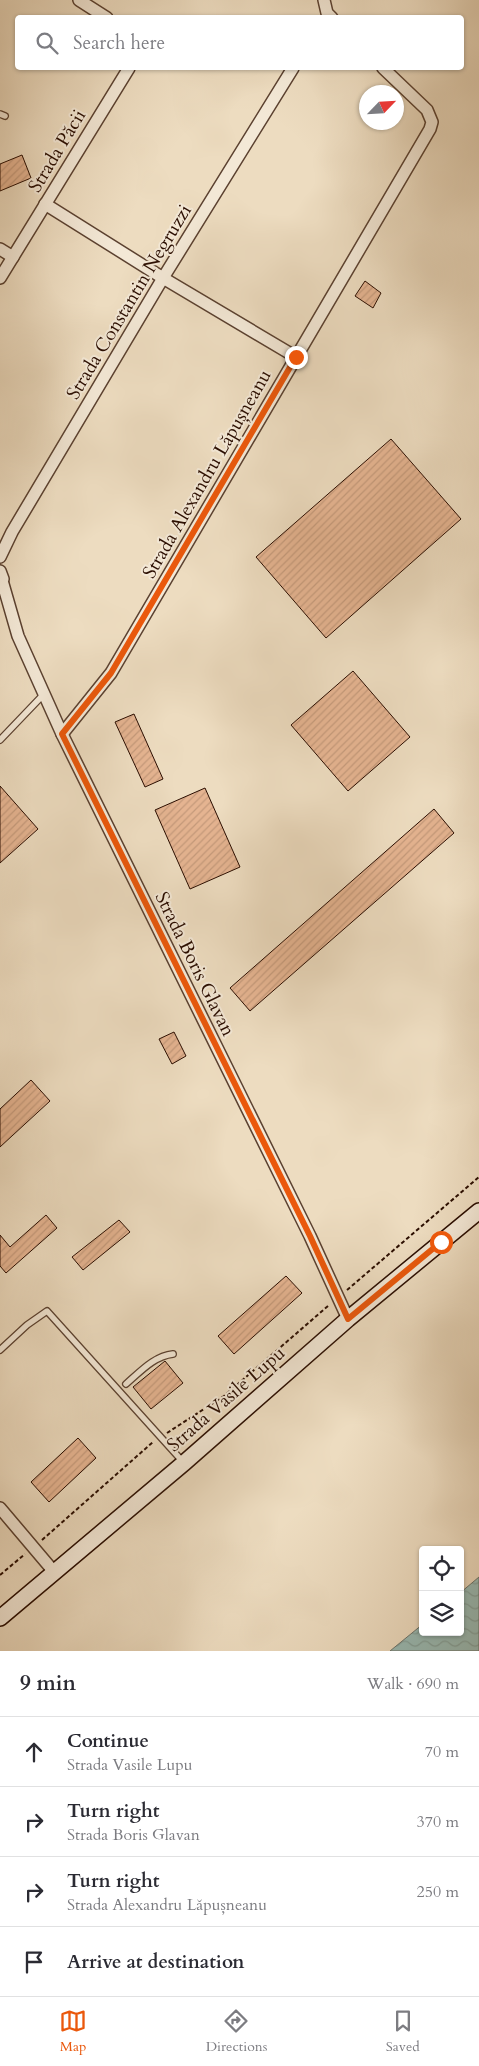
<!DOCTYPE html>
<meta charset="utf-8">
<style>
:root{--surface:#fff;--page:#f2f2f3;--text:#2b2b33;--muted:#7c7c81;--line:#e1e1e2;--accent:#ea580c}
body{margin:0;font-family:Cardo,serif;background:var(--page);color:var(--text)}
.controls{position:absolute;right:15px;bottom:15px;display:grid;overflow:hidden;border-radius:5px;box-shadow:0 1px 4px #0004}
.controls button{width:45px;height:45px;display:grid;place-items:center;padding:0;border:0;border-bottom:1px solid var(--line);background:var(--surface);color:var(--text);font:25px sans-serif}
.compass{position:absolute;left:359px;top:85px;width:45px;height:45px;border-radius:50%;background:var(--surface);box-shadow:0 1px 4px #0004;rotate:65deg}
.stop{position:absolute;width:15px;height:15px;margin:-11px;border:4px solid #ea580c;border-radius:50%;background:#fff}
.stop.end{background:#ea580c;border-color:#fff;box-shadow:0 1px 5px #0008}
.list{margin:0;padding:0;list-style:none}
h2{display:flex;justify-content:space-between;align-items:center;height:65px;margin:0;padding:0 20px;font-size:21px}
h2 small{font-size:16px;font-weight:400;color:var(--muted)}
.list li{display:grid;grid-template-columns:32px 1fr auto;gap:15px;align-items:center;box-sizing:border-box;height:70px;padding:0 20px;border-top:1px solid var(--line)}
.list b{display:block;font-size:19px;white-space:nowrap}
.list p{margin:0;font-size:16px;white-space:nowrap;color:var(--muted)}
.list em{font-size:16px;font-style:normal;color:var(--muted)}
.icon{flex:none;width:28px;height:28px;fill:none;stroke:currentColor;stroke-width:2;stroke-linecap:round;stroke-linejoin:round}
.map{position:relative;flex:none;width:479px;height:1651px;overflow:hidden}
.search{position:absolute;background:var(--surface);box-shadow:0 1px 4px #0004;left:15px;right:15px;top:15px;height:55px;display:flex;align-items:center;gap:12px;box-sizing:border-box;padding:0 18px;border-radius:5px;color:var(--muted);font-size:19px}
.sheet{height:345px;background:var(--surface)}
nav{display:flex;justify-content:space-around;align-items:center;box-sizing:border-box;height:70px;border-top:1px solid var(--line);background:var(--surface);font-size:14px;color:var(--muted)}
nav a{display:grid;justify-items:center;gap:2px}
nav .on{color:var(--accent)}
.map>svg:first-child{display:block}
.water{fill:url(#water-waves);stroke:#6d756d}
.building{fill:url(#building-hatch);stroke:#2a0d00}
.lines{fill:none;stroke-linecap:round;stroke-linejoin:round}
.lane-casing{stroke:#5b4130;stroke-width:8}
.street-casing{stroke:#5b4130;stroke-width:14}
.secondary-casing{stroke:#2a0d00;stroke-width:18}
.path{stroke:#2a0d00;stroke-width:2;stroke-dasharray:4 2.5;stroke-linecap:butt}
.lane{stroke:#f3e8d6;stroke-width:5.5}
.street{stroke:#f3e8d6;stroke-width:11}
.secondary{stroke:#f3e8d6;stroke-width:15}
.route{stroke:#ea580c;stroke-width:6}
.labels{text-anchor:middle;dominant-baseline:central;stroke-width:4;stroke-linejoin:round;paint-order:stroke}
.street-label{font-size:19px;fill:#2a0d00;stroke:#f3e8d6}
</style>
<div class="map">
<svg width="479" height="1651" viewBox="0 0 479 1651">
<defs>
<pattern id="water-waves" width="16" height="10" patternUnits="userSpaceOnUse" patternTransform="scale(1.25)"><rect width="16" height="10" fill="#99bbb5"/><path d="M0 5q4-4 8 0t8 0" fill="none" stroke="#84a09a"/></pattern>
<pattern id="building-hatch" width="6" height="6" patternUnits="userSpaceOnUse" patternTransform="scale(1.25)"><rect width="6" height="6" fill="#e5b491"/><path d="M-1 1l2-2M0 6l6-6M5 7l2-2" fill="none" stroke="#c59a7b"/></pattern>
</defs>
<rect width="100%" height="100%" fill="#eddcc0"/>
<filter id="stains"><feTurbulence type="fractalNoise" baseFrequency=".004" numOctaves="4"/><feColorMatrix values="0 0 0 0 .2 0 0 0 0 .09 0 0 0 0 .02 0 0 0 .5 -.17"/></filter>
<radialGradient id="worn" r=".72"><stop offset=".6" stop-color="#630" stop-opacity="0"/><stop offset="1" stop-color="#630" stop-opacity=".3"/></radialGradient>
<polygon class="water" points="479,1577 479,1651 390,1651 423,1624 423,1632 460,1632 460,1593"/>
<g class="building">
<polygon points="22,155 31,178 0,191 0,164"/>
<polygon points="365,281 381,293 373,308 355,296"/>
<polygon points="391,439 461,519 326,638 256,557"/>
<polygon points="353,671 410,737 348,791 291,725"/>
<polygon points="134,714 163,779 145,787 115,722"/>
<polygon points="0,786 38,829 0,863"/>
<polygon points="205,788 240,867 190,889 155,810"/>
<polygon points="434,809 454,833 250,1011 230,988"/>
<polygon points="174,1032 186,1056 172,1064 159,1039"/>
<polygon points="31,1080 50,1101 0,1147 0,1109"/>
<polygon points="46,1215 57,1228 6,1273 0,1266 0,1235 10,1247"/>
<polygon points="119,1220 130,1232 83,1270 72,1257"/>
<polygon points="286,1276 302,1293 234,1354 218,1336"/>
<polygon points="165,1361 183,1383 151,1409 133,1387"/>
<polygon points="78,1438 96,1458 49,1502 31,1482"/>
</g>
<g class="lines">
<g class="lane-casing">
<g id="lane">
<polyline points="0,114 5,116"/>
<polyline points="0,740 44,694"/>
<polyline points="0,1350 27,1325 47,1311 184,1463"/>
<path d="M126 1384C140 1372 154 1356 173 1354"/>
</g>
</g>
<g class="street-casing">
<g id="street">
<polyline points="79,0 107,18"/>
<polyline points="324,0 327,13 332,18"/>
<polyline points="45,204 163,278 296,357"/>
<polyline points="0,249 13,257"/>
<polyline points="0,278 129,68"/>
<polyline points="0,557 12,532 163,278 293,68"/>
<polyline points="0,571 3,579 0,588"/>
<polyline points="3,584 18,636 62,734 310,1236 348,1319"/>
<polyline points="62,734 111,673 430,129 432,122 427,110 383,68"/>
<polyline points="0,1508 55,1573"/>
</g>
</g>
<g class="secondary-casing">
<polyline id="secondary" points="0,1618 184,1463 348,1319 479,1211"/>
</g>
<g class="path">
<polyline points="347,1290 479,1177"/>
<polyline points="167,1433 224,1396 328,1306"/>
<polyline points="42,1540 153,1442"/>
<polyline points="0,1575 25,1554"/>
</g>
<use href="#lane" class="lane"/>
<use href="#street" class="street"/>
<use href="#secondary" class="secondary"/>
</g>
<g class="lines">
<polyline class="route" points="296,357 111,673 62,734 310,1236 348,1319 441,1242"/>
</g>
<g class="labels">
<g class="street-label">
<text transform="translate(57 151) rotate(-59)">Strada Păcii</text>
<text transform="translate(129 302) rotate(-59)">Strada Constantin Negruzzi</text>
<text transform="translate(207 474) rotate(-60)">Strada Alexandru Lăpușneanu</text>
<text transform="translate(195 964) rotate(64)">Strada Boris Glavan</text>
<text transform="translate(226 1399) rotate(-41)">Strada Vasile Lupu</text>
</g>
</g>
<rect width="100%" height="100%" filter="url(#stains)"/>
<rect width="100%" height="100%" fill="url(#worn)"/>
</svg>
<div class="controls">
<button><svg class="icon" aria-label="locate" viewBox="0 0 24 24"><circle cx="12" cy="12" r="6"/><path d="M12 2v4M12 18v4M2 12h4M18 12h4"/></svg></button>
<button><svg class="icon" aria-label="layers" viewBox="0 0 24 24"><path d="M12 4l9 5-9 5-9-5zM3 14l9 5 9-5"/></svg></button>
</div>
<svg class="compass" viewBox="-18 -18 36 36"><path d="M0-13l5 13h-10z" fill="#e53935"/><path d="M0 13l5-13h-10z" fill="#7c7c81"/></svg>
<div class="stop" style="left:441px;top:1242px"></div>
<div class="stop end" style="left:296px;top:357px"></div>
<div class="search"><svg class="icon" aria-label="search" viewBox="0 0 24 24"><circle cx="10" cy="10" r="6"/><path d="M15 15l6 6"/></svg>Search here</div>
</div>
<section class="sheet">
<h2>9 min<small>Walk · 690 m</small></h2>
<ul class="list">
<li><svg class="icon" aria-label="ahead" viewBox="0 0 24 24"><path d="M12 20V5M6 11l6-6 6 6"/></svg><div><b>Continue</b><p>Strada Vasile Lupu</p></div><em>70 m</em></li>
<li><svg class="icon" aria-label="right" viewBox="0 0 24 24"><path d="M7 20v-9h11M14 6l5 5-5 5"/></svg><div><b>Turn right</b><p>Strada Boris Glavan</p></div><em>370 m</em></li>
<li><svg class="icon" aria-label="right" viewBox="0 0 24 24"><path d="M7 20v-9h11M14 6l5 5-5 5"/></svg><div><b>Turn right</b><p>Strada Alexandru Lăpușneanu</p></div><em>250 m</em></li>
<li><svg class="icon" aria-label="arrive" viewBox="0 0 24 24"><path d="M6 21V4h12l-3 4 3 4H6"/></svg><div><b>Arrive at destination</b></div></li>
</ul>
</section>
<nav>
<a class="on"><svg class="icon" aria-label="map" viewBox="0 0 24 24"><path d="M3 6l6-2 6 2 6-2v14l-6 2-6-2-6 2zM9 4v14M15 6v14"/></svg>Map</a>
<a><svg class="icon" aria-label="directions" viewBox="0 0 24 24"><path d="M12 3l9 9-9 9-9-9zM9 14v-3h6M13 9l2 2-2 2"/></svg>Directions</a>
<a><svg class="icon" aria-label="saved" viewBox="0 0 24 24"><path d="M7 4h10v16l-5-4-5 4z"/></svg>Saved</a>
</nav>
